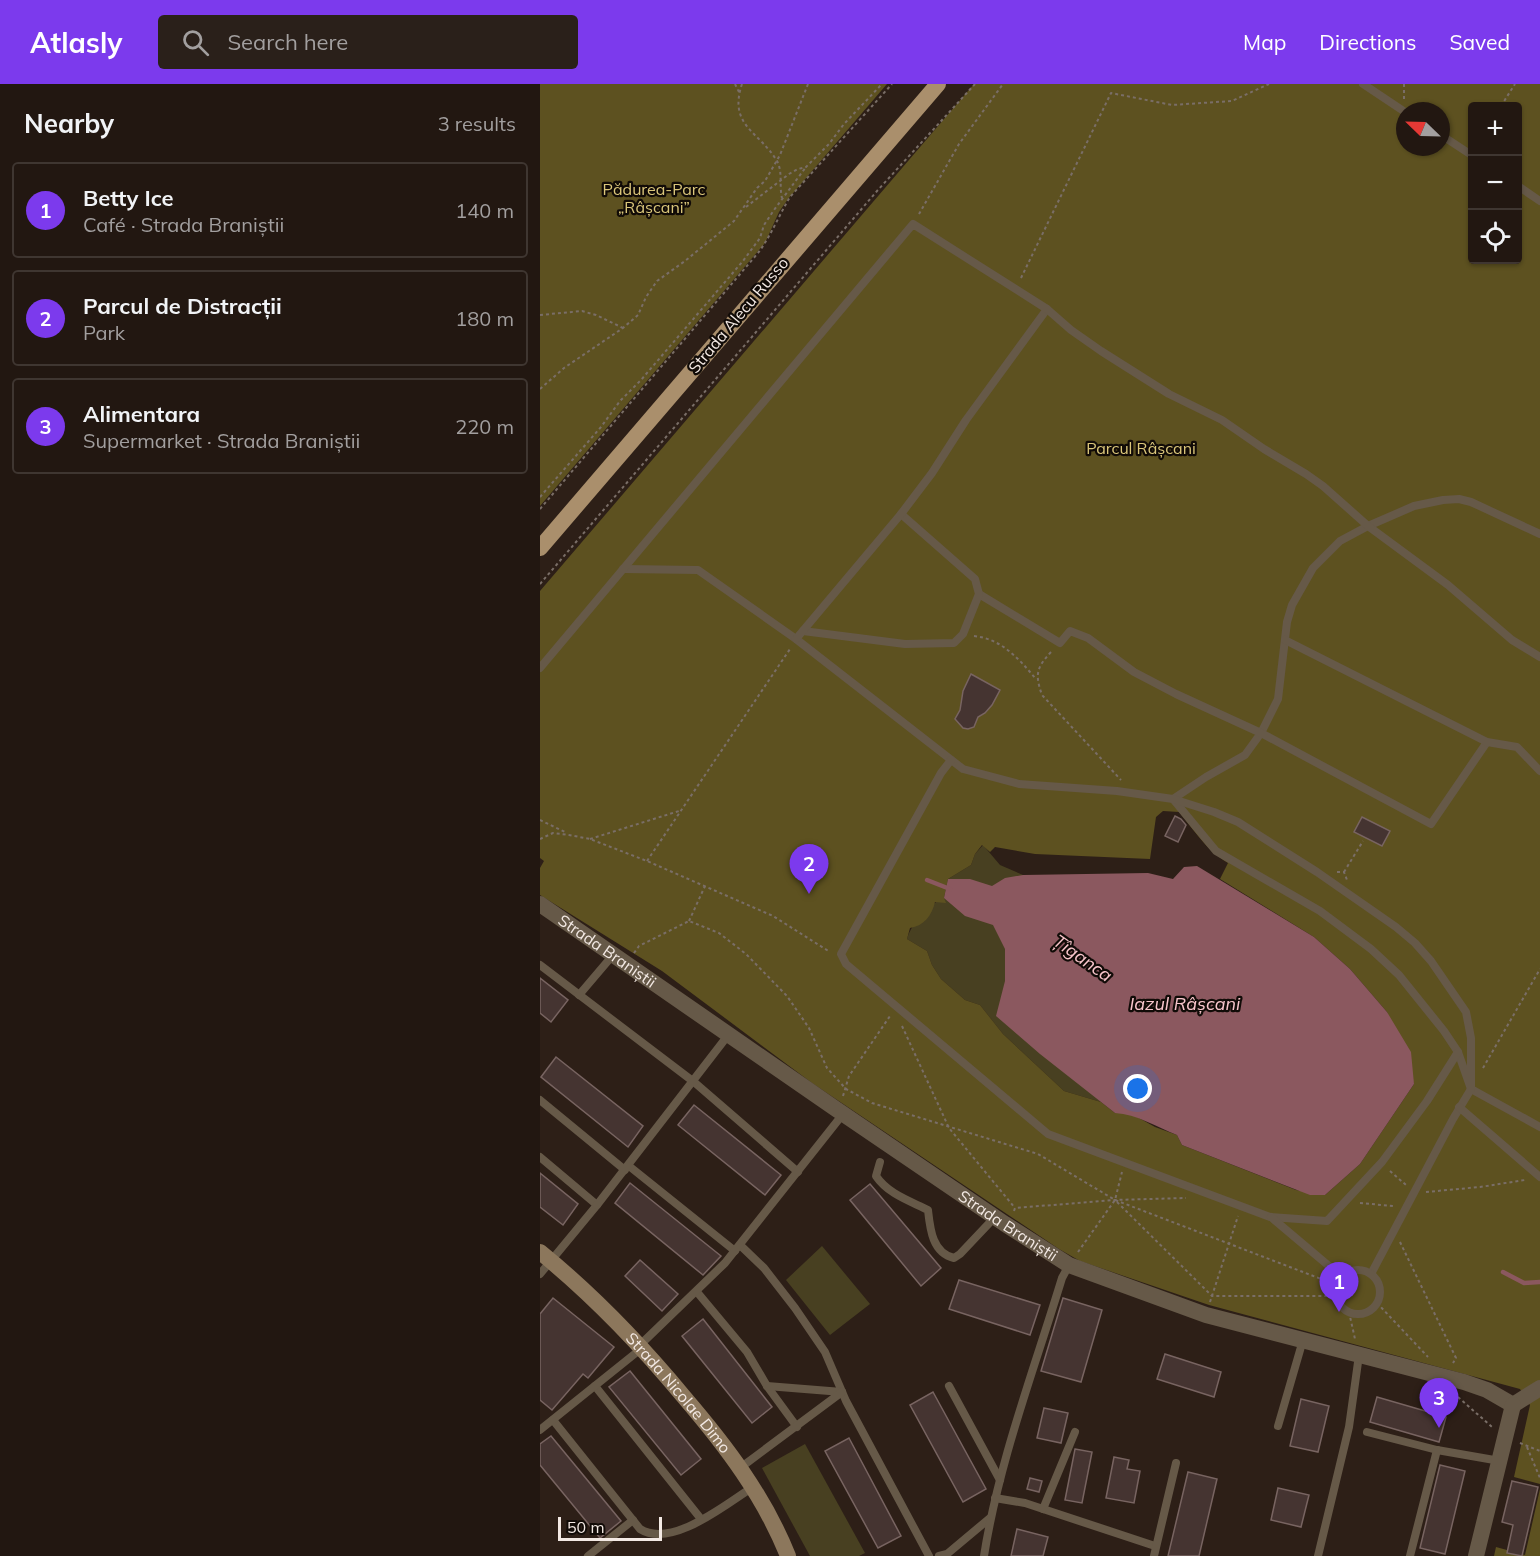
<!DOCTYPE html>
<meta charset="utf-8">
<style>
:root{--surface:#221711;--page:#2a201a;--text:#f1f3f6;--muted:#a29f9f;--line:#3f3631;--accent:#7c3aed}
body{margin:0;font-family:Mulish,sans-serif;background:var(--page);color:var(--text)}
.controls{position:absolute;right:18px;top:18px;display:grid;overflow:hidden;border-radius:6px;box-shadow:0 2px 4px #0004}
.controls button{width:54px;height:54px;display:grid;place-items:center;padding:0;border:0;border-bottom:2px solid var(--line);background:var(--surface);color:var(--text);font:30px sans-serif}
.compass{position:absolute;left:856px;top:18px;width:54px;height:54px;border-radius:50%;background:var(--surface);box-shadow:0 2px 4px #0004;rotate:293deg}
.scale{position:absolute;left:18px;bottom:15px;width:104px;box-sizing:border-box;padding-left:6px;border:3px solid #f3e9e4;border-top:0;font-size:16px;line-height:21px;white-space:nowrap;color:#f3e9e4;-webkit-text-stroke:4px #110b07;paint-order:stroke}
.you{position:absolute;left:598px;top:1005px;width:21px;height:21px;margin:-15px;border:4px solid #fff;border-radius:50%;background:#1a73e8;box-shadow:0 0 0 9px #1a73e833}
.badge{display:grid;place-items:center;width:39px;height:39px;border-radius:50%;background:var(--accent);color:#fff;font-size:20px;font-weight:700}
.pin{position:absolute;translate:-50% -50px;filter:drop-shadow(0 2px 3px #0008)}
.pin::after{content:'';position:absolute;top:32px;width:21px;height:18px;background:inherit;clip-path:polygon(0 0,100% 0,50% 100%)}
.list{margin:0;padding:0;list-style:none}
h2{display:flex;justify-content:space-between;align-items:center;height:78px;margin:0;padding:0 24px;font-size:26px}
h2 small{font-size:20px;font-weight:400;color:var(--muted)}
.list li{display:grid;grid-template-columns:39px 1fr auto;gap:18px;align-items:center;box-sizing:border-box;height:96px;margin:0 12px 12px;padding:0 12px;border:2px solid var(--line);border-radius:6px}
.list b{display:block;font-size:22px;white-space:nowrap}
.list p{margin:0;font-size:20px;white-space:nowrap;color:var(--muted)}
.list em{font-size:20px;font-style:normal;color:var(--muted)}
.icon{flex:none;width:33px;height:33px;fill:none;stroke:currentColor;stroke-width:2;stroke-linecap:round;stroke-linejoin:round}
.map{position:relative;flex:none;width:1000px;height:1472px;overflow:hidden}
header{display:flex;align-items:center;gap:36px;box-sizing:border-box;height:84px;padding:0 30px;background:var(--accent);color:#fff}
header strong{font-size:28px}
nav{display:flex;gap:33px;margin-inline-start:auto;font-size:21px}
.search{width:420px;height:54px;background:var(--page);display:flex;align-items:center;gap:15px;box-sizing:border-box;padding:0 21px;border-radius:6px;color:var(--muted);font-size:22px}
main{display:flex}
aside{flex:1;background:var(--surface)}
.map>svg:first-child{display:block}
.green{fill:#484021}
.forest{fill:#5d5120;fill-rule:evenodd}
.water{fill:#8b585f}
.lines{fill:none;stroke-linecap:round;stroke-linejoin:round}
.stream{stroke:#8b585f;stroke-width:4.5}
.building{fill:#453431;stroke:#786461;stroke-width:1.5}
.path{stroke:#7a6e67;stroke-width:2;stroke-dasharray:3 3;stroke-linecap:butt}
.service{stroke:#665948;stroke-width:8}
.minor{stroke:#665948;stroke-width:16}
.secondary{stroke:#8c775c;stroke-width:16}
.primary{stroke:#aa8f6c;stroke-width:16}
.labels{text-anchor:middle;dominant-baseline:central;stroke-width:4.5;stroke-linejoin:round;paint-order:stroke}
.park-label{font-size:16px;fill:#dbc77b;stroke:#110b07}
.street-label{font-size:16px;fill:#f3e9e4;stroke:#110b07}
.water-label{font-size:18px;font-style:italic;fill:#f9c6cc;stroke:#110b07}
</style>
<header>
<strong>Atlasly</strong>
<div class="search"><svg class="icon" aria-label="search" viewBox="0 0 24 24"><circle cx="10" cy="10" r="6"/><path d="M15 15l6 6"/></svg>Search here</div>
<nav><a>Map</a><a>Directions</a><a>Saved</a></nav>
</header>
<main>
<aside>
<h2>Nearby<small>3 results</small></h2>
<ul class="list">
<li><span class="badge">1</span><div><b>Betty Ice</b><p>Café · Strada Braniștii</p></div><em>140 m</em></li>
<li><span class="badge">2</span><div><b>Parcul de Distracții</b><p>Park</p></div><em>180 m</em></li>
<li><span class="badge">3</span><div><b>Alimentara</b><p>Supermarket · Strada Braniștii</p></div><em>220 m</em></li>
</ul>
</aside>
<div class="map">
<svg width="1000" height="1472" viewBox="0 0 1000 1472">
<rect width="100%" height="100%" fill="#2d1f17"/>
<g class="green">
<path d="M443 761 460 781 483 791 555 1011 561 1018 524 1007 463 950 440 921 425 916 401 895 392 881 387 867 367 855C372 838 389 820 404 814L408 795 431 781 435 770Z"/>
<polygon points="282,1162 330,1220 290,1251 246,1196"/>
<polygon points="265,1360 325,1469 319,1472 270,1472 222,1384"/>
</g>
<g class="forest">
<polygon points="0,0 347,0 248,115 239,128 225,159 0,422"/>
<path d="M434 0H1000V1400L974 1393 990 1321 980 1305 669 1221 540 1177 519 1165 272 999 122 887 0 811V784L4 777 0 774V507ZM933 22H978V176H933ZM865 27H901V63H865ZM623 727 639 728C655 747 666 766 688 779L680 795 774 853 810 885 847 928 874 1000 820 1080 785 1111 756 1106 642 1061 637 1051 615 1043 590 1029H575L561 1018 524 1007 463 950 440 921 425 916 401 895 392 881 387 867 367 855 370 844C384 842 392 831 395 818L406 819 404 814 408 795 431 781 435 770 442 761 450 768 455 763 495 770 610 775 616 733Z"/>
<polygon points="1000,1405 1000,1472 954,1472 956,1463 985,1471"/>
</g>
<path class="water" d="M657 782 774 853 810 885 847 928 871 968 874 1000 820 1080 785 1111H770L757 1106 642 1061 637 1051C616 1043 597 1030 575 1029L500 970 456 932 465 897V865L453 841 425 832 404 814 408 795H430L452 802 465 794 483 791 608 789 633 795 644 783Z"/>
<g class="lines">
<g class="stream">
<polyline points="387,796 410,805"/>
<polyline points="963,1188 984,1199 1000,1198"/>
</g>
</g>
<g class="building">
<polygon points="431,590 460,606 452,621 445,629 438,633 434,643 428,645 423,644 415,635 420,626 423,607"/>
<polygon points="635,732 641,735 646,741 638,758 625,752"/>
<polygon points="822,733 850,747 842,762 814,748"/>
<polygon points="0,894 28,916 11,938 0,929"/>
<polygon points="16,973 103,1042 88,1063 1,993"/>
<polygon points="154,1021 241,1091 225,1111 138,1041"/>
<polygon points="0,1089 38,1120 23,1141 0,1123"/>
<polygon points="90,1099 181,1172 163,1191 75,1119"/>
<polygon points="330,1100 401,1184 381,1202 310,1116"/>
<polygon points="100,1176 138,1210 122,1227 85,1192"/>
<polygon points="419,1196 500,1221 490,1251 409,1225"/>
<polygon points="13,1214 74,1263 48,1294 43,1290 12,1326 0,1316 0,1230"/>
<polygon points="523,1214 562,1226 541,1298 501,1287"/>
<polygon points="163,1235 232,1323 212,1339 142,1252"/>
<polygon points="625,1270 681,1288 674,1313 617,1295"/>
<polygon points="90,1287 161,1375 141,1391 69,1303"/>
<polygon points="393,1308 446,1405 423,1418 370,1321"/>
<polygon points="837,1313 906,1333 899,1358 830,1338"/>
<polygon points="761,1315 789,1322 778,1368 750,1362"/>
<polygon points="504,1324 528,1329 521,1359 497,1354"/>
<polygon points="11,1352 81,1437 60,1454 0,1381 0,1360"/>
<polygon points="309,1354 361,1452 338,1464 285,1367"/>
<polygon points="535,1365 552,1368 542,1419 525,1416"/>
<polygon points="574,1373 589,1376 587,1385 600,1387 594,1419 566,1414"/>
<polygon points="900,1381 925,1387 905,1470 880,1464"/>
<polygon points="648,1388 677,1395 659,1472 628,1472"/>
<polygon points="490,1394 502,1397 499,1408 487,1405"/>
<polygon points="972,1397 998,1403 982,1472 967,1469 973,1441 962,1438"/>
<polygon points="738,1404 769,1411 761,1443 731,1436"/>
<polygon points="477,1445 508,1453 503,1472 471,1472"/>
</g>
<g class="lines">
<g class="path">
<polyline points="195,0 199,8"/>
<path d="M202 0C188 42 219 47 237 77 243 88 239 102 242 114"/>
<polyline points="864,15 864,0"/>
<polyline points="961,22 975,0"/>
<polyline points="206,123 249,90 258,85 266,83 289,60 304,40 342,0"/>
<polyline points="379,130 419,60 463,0"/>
<polyline points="481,194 571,9 632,21 692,17 729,0"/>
<polyline points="0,231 42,227 56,231 83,244"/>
<polyline points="0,305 24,284 83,244 98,231 106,213 117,197 145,177 194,137 217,104 225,97 240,71 268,0"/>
<polyline points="0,413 61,343 80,317 101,296 203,177 220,154 224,141 234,126 266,83"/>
<path d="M0 425 218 169C231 152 239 131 250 113L352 0"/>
<polyline points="0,500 337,107 435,0"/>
<path d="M434 552C462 555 479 575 496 595"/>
<path d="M511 568C496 584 495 591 502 611L581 696"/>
<polyline points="0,736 27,749"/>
<polyline points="0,755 13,749 29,751 50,755 107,777 233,832 290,868"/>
<polyline points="50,755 139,727"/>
<polyline points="107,777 250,565"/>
<polyline points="797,788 804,788 807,796"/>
<polyline points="804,788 823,757"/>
<polyline points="149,837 165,802"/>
<polyline points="94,869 99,862 149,837 179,849 206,870 247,912 269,944 287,984 306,1005 332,1019 498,1070 575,1116 789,1198"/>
<polyline points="362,942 409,1044 475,1124"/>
<polyline points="943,984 1000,885"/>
<polyline points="303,1012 309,992 350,932"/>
<polyline points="850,1087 866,1101"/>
<polyline points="886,1108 940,1103 985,1096"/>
<polyline points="577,1118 672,1212 796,1212"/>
<polyline points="820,1119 853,1122"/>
<polyline points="474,1127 475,1124 575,1116 646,1114"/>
<polyline points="860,1158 916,1274 913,1279"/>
<polyline points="538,1168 575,1116 582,1088"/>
<polyline points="670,1218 698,1132"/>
<polyline points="837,1219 888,1273"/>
<polyline points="809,1228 815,1255"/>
<polyline points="918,1313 952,1343"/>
<polyline points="980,1359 1000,1367"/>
<polyline points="987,1363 1000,1394"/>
</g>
<g class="service">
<polyline points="823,0 865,28"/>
<polyline points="901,51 933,72"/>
<polyline points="978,102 1000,117"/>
<polyline points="1000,450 931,418 919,415 903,416 874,422 828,442 800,457 773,484 752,521 747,538 738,615 721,649 705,671 666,693 633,715 676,767 780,827 831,865 859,891 904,947 918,968 931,1005 1000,1043"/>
<polyline points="83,485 158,486 256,555 423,685 479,700 577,707 633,715 674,728 698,738 777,788 856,843 875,859 891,877 926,928 931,954 931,1005 913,1035 831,1190"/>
<polyline points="439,510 520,559 530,547 548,554 594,588 636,610 721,649 891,740 947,658"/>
<polyline points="263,547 365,560 414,559 423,550 439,510 435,495 361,430"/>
<polyline points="256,555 361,430 392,389 426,336 507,225"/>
<polyline points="745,556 947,658 977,663 1000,687"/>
<polyline points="0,584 373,140 507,225 531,246 561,267 629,310 682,336 724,365 766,390 783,402 828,442 908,501 972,556 1000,573"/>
<polyline points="411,676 401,689 301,870 306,880 508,1050 730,1133 787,1137 842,1078 887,1017 918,968"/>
<polyline points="0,881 154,998 258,1088"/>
<polyline points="39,911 73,871"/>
<polyline points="0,1016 85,1086"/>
<polyline points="919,1023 1000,1093"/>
<polyline points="0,1073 57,1121 0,1190"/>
<path d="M340 1078 336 1092C348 1110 370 1117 388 1126 390 1144 392 1169 414 1174L420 1170 455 1133"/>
<polyline points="89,1082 195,1167"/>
<polyline points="57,1121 189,950"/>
<polyline points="731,1133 802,1193"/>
<polyline points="200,1161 224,1184 255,1224 285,1268 306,1317 389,1472"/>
<circle cx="818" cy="1208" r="22"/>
<polyline points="157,1208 207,1268 227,1302 257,1343"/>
<polyline points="100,1261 185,1179 303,1030"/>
<polyline points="55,1302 161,1435"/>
<polyline points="227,1302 302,1308"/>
<polyline points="409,1302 460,1396"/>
<path d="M13 1336 100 1445C132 1465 186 1420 213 1403"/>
<polyline points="738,1342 763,1256"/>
<polyline points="0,1346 102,1264"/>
<polyline points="827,1348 897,1366 960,1377"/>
<polyline points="200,1384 302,1308"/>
<polyline points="455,1414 485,1419 615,1462"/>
<polyline points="503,1425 535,1348"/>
<polyline points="48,1472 93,1436"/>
<polyline points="399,1472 407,1470 450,1434"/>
<path d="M444 1472C459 1377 494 1286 522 1194L529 1181"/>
<polyline points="614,1472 636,1379"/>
<polyline points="778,1472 809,1343 819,1271"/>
<polyline points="870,1472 897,1366"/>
</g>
<g class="minor">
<path id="s1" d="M0 820 296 1025 465 1140 529 1181 666 1231 924 1298 947 1306 973 1321"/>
<polyline points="973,1321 1000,1304"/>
<polyline points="936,1472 973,1321"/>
</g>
<path class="secondary" id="s2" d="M0 1168C53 1211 100 1260 144 1313 186 1362 224 1412 248 1472"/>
<polyline class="primary" points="0,464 398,0"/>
</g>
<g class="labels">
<g class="park-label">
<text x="114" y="105">Pădurea-Parc<tspan x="114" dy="18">„Râșcani”</tspan></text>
<text x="601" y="364">Parcul Râșcani</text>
</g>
<g class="street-label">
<text transform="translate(198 231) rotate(-50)">Strada Alecu Russo</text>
<text stroke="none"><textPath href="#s1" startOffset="82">Strada Braniștii</textPath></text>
<text stroke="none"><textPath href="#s1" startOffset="568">Strada Braniștii</textPath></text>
<text stroke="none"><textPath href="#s2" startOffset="198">Strada Nicolae Dimo</textPath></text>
</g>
<g class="water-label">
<text transform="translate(543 874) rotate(35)">Țîganca</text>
<text x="645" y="919">Iazul Râșcani</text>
</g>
</g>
</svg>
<div class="controls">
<button>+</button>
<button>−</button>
<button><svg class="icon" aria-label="locate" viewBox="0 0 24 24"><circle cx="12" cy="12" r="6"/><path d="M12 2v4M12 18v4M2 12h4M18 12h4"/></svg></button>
</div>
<svg class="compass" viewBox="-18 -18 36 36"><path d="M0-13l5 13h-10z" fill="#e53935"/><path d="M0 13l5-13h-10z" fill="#a29f9f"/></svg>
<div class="scale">50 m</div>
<div class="you"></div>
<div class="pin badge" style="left:799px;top:1228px">1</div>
<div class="pin badge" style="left:269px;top:810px">2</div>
<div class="pin badge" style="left:899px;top:1344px">3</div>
</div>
</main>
